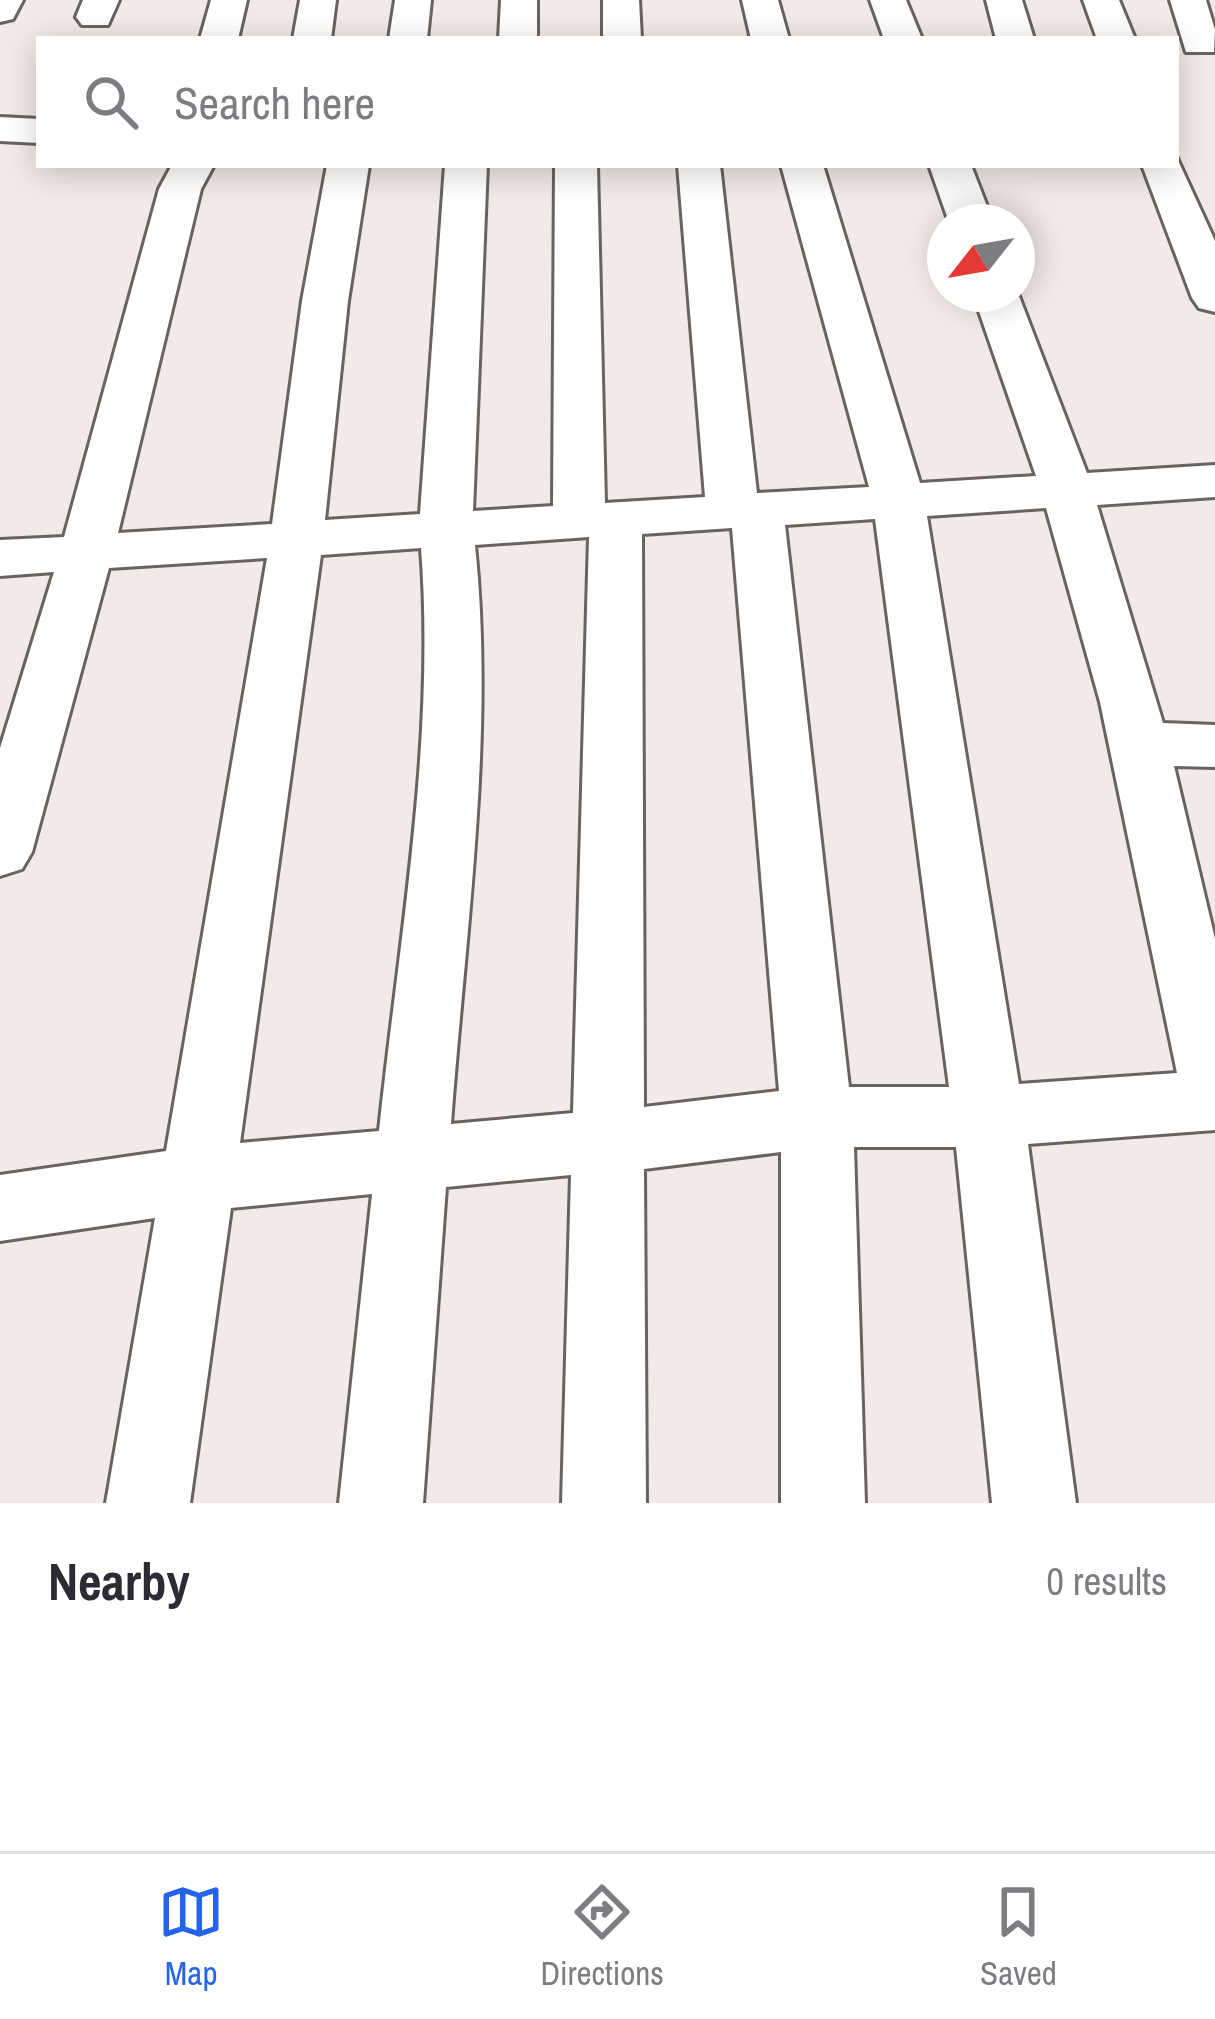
<!DOCTYPE html>
<style>
:root{--surface:#fff;--page:#f2f2f3;--text:#2b2b33;--muted:#7c7c81;--line:#e1e1e2;--accent:#2563eb}
body{margin:0;font-family:"Archivo Narrow",sans-serif;background:var(--page);color:var(--text)}
.compass{position:absolute;left:927px;top:204px;width:108px;height:108px;border-radius:50%;background:var(--surface);box-shadow:0 6px 30px #0003;rotate:239deg}
.list{margin:0;padding:0;list-style:none}
h2{display:flex;justify-content:space-between;align-items:center;height:156px;margin:0;padding:0 48px;font-size:51px}
h2 small{font-size:39px;font-weight:400;color:var(--muted)}
.icon{flex:none;width:66px;height:66px;fill:none;stroke:currentColor;stroke-width:2;stroke-linecap:round;stroke-linejoin:round}
.map{position:relative;flex:none;width:1215px;height:1503px;overflow:hidden}
.search{position:absolute;background:var(--surface);box-shadow:0 6px 30px #0003;left:36px;right:36px;top:36px;height:132px;display:flex;align-items:center;gap:30px;box-sizing:border-box;padding:0 42px;border-radius:0px;color:var(--muted);font-size:45px}
.sheet{height:348px;background:var(--surface)}
nav{display:flex;justify-content:space-around;align-items:center;box-sizing:border-box;height:168px;border-top:3px solid var(--line);background:var(--surface);font-size:33px;color:var(--muted)}
nav a{display:grid;justify-items:center;gap:6px}
nav .on{color:var(--accent)}
.map>svg:first-child{display:block}
.lines{fill:none;stroke-linecap:round;stroke-linejoin:round}
.minor-casing{stroke:#696360;stroke-width:6}
.minor{fill:#fff;fill-rule:evenodd}
</style>
<div class="map">
<svg width="1215" height="1503" viewBox="0 0 1215 1503">
<rect width="100%" height="100%" fill="#f1eae7"/>
<g class="lines">
<g class="minor-casing">
<g id="minor">
<polygon points="0,0 23,0 13,19 0,22"/>
<polygon points="83,0 119,0 108,25 82,25 76,17"/>
<polygon points="211,0 247,0 238,39 200,39"/>
<polygon points="300,0 336,0 331,39 293,39"/>
<polygon points="395,0 431,0 427,39 389,39"/>
<polygon points="501,0 537,0 537,39 499,39"/>
<polygon points="603,0 639,0 641,39 603,39"/>
<polygon points="742,0 778,0 789,39 751,39"/>
<polygon points="870,0 906,0 922,39 884,39"/>
<polygon points="986,0 1022,0 1034,39 996,39"/>
<polygon points="1083,0 1119,0 1135,39 1097,39"/>
<polygon points="1170,0 1206,0 1215,30 1214,52 1186,52"/>
<polygon points="0,117 39,119 39,143 0,141"/>
<polygon points="1176,156 1215,241 1215,312 1199,308 1192,298 1142,165 1176,165"/>
<path d="M172 165H214L201 189 118 533 272 524 302 301 327 165H369L348 301 325 520 420 514 445 165H487L473 511 553 506 555 165H597L605 503 705 497 678 165H720L757 493 869 487 781 165H823L920 483 1036 476 973 294 1017 291 1087 473 1215 465V497L1097 505 1163 723 1215 725V767L1174 766 1215 939V1130L1028 1144 1076 1503H992L956 1147H854L865 1503H781V1152L644 1169 646 1503H562L571 1175 446 1187 423 1503H339L372 1194 231 1208 190 1503H106L155 1218 0 1241V1175L166 1151 267 558 109 568 32 852 22 869 0 876V748L54 572 0 576V540L64 537 159 189ZM1046 508 1100 702 1177 1073 1019 1084 927 516ZM875 519 949 1087H849L785 525ZM732 528 779 1091 644 1107 642 534ZM589 537 573 1113 451 1124C465 933 495 736 475 545ZM421 548C436 741 399 939 379 1131L240 1143 321 555Z"/>
<polygon points="929,165 971,165 993,222 949,222"/>
</g>
</g>
<use href="#minor" class="minor"/>
</g>
</svg>
<svg class="compass" viewBox="-18 -18 36 36"><path d="M0-13l5 13h-10z" fill="#e53935"/><path d="M0 13l5-13h-10z" fill="#7c7c81"/></svg>
<div class="search"><svg class="icon" aria-label="search" viewBox="0 0 24 24"><circle cx="10" cy="10" r="6"/><path d="M15 15l6 6"/></svg>Search here</div>
</div>
<section class="sheet">
<h2>Nearby<small>0 results</small></h2>
<ul class="list">
</ul>
</section>
<nav>
<a class="on"><svg class="icon" aria-label="map" viewBox="0 0 24 24"><path d="M3 6l6-2 6 2 6-2v14l-6 2-6-2-6 2zM9 4v14M15 6v14"/></svg>Map</a>
<a><svg class="icon" aria-label="directions" viewBox="0 0 24 24"><path d="M12 3l9 9-9 9-9-9zM9 14v-3h6M13 9l2 2-2 2"/></svg>Directions</a>
<a><svg class="icon" aria-label="saved" viewBox="0 0 24 24"><path d="M7 4h10v16l-5-4-5 4z"/></svg>Saved</a>
</nav>
